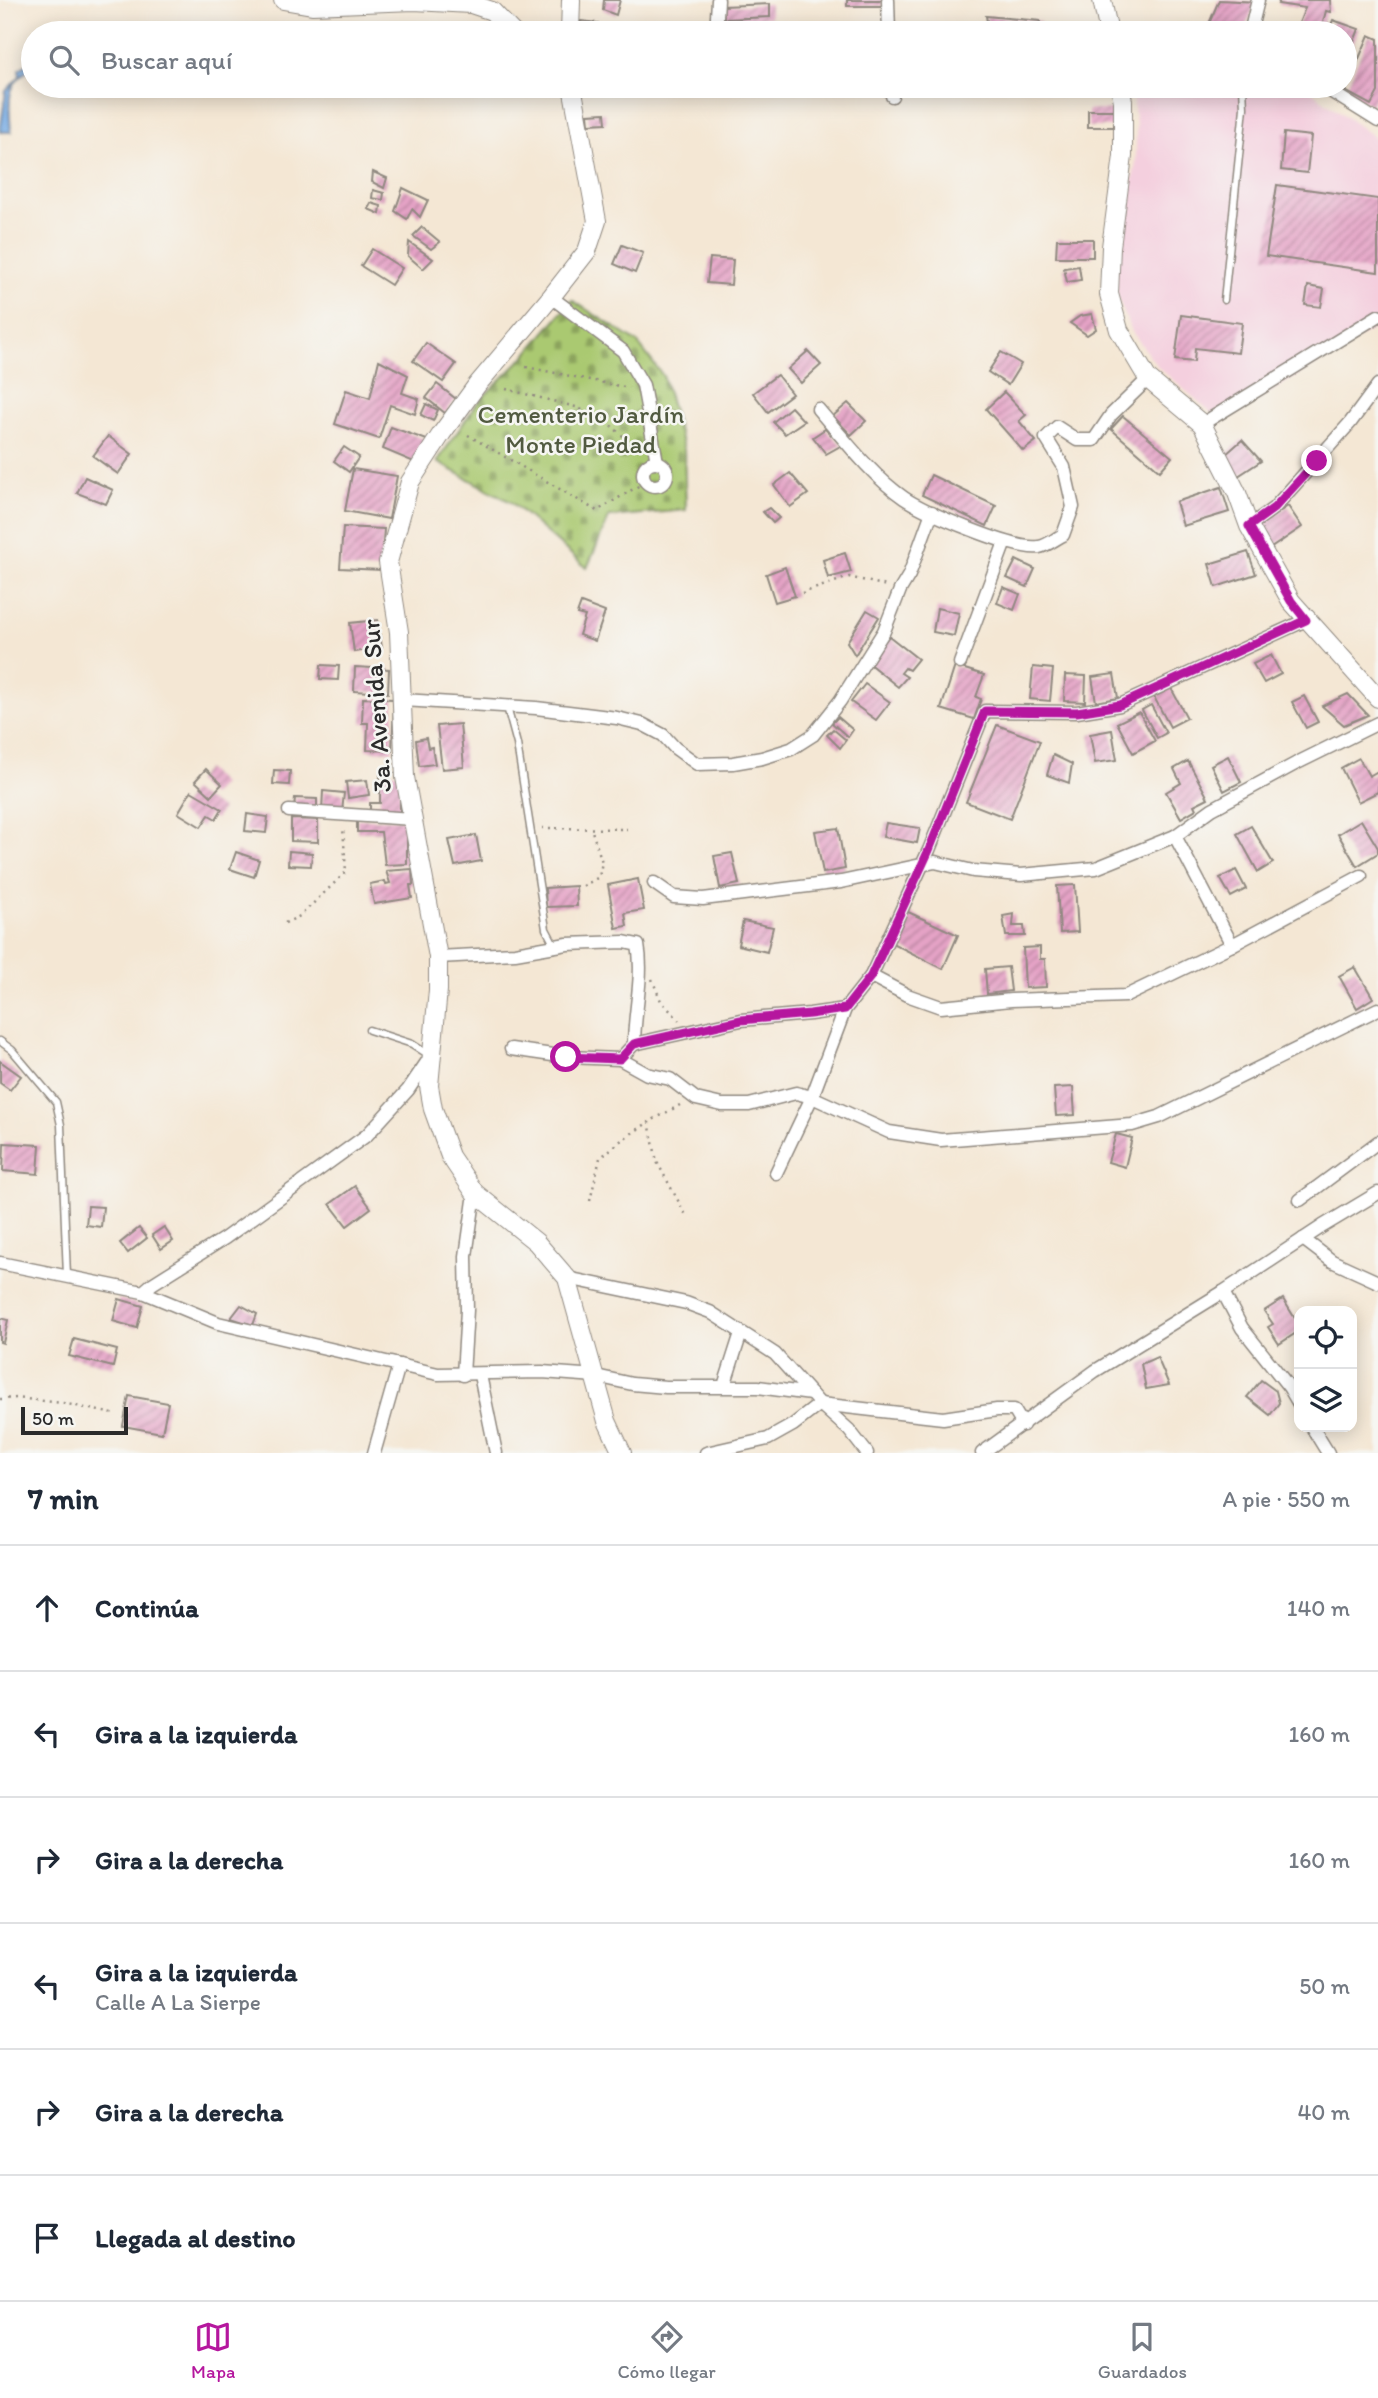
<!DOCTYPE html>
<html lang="es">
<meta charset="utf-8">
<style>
:root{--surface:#fff;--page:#f2f2f3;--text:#1f2937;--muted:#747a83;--line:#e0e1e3;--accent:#b5179e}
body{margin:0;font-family:Itim,sans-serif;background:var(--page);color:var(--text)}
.controls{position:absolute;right:21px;bottom:21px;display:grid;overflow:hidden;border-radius:14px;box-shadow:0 4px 18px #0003}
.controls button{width:63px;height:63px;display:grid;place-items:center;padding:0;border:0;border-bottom:2px solid var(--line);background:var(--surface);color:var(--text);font:35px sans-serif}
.scale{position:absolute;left:21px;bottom:18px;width:107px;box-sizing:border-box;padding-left:7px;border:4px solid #2b2b2b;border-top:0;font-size:19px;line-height:24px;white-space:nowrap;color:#2b2b2b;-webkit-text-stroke:5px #f6f6f2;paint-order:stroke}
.stop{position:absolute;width:21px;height:21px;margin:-16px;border:5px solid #b5179e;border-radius:50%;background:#fff}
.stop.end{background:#b5179e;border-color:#fff;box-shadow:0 2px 7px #0008}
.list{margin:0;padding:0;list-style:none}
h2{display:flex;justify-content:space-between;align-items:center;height:91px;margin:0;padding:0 28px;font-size:30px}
h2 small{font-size:23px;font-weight:400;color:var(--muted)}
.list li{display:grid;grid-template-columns:46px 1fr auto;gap:21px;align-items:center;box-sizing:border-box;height:126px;padding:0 28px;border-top:2px solid var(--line)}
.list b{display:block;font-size:26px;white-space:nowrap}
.list p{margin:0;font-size:23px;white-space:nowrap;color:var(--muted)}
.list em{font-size:23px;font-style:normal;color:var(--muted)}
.icon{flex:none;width:38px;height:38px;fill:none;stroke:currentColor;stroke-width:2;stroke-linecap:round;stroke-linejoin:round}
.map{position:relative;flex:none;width:1378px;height:1453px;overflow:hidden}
.search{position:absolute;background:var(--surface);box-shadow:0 4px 18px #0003;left:21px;right:21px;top:21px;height:77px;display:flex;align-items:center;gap:18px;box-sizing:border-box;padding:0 24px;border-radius:38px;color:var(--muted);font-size:26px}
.sheet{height:847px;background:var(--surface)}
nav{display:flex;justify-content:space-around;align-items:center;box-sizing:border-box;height:98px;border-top:2px solid var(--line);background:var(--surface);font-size:19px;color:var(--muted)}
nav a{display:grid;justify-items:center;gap:4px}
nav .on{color:var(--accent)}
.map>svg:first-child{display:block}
.built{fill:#f4cfde}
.cemetery{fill:url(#cemetery-stones);stroke:#6a7a4e;stroke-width:2}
.water{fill:#75a9e2;stroke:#506a86;stroke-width:2}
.building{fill:url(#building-hatch)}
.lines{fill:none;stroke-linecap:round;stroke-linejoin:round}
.lane-casing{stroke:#908980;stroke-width:9}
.street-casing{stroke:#908980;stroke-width:15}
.secondary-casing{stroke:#908980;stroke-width:20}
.path{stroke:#908980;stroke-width:2.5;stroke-dasharray:2 5;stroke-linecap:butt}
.lane{stroke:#fff;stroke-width:6}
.street{stroke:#fff;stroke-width:12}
.secondary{stroke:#fff;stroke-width:18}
.route{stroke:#b5179e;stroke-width:9}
.labels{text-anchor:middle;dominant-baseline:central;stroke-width:5;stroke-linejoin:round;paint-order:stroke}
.park-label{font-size:26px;fill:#515a40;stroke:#f6f6f2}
.street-label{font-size:26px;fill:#2b2b2b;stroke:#f6f6f2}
</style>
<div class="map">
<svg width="1378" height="1453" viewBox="0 0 1378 1453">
<defs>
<pattern id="cemetery-stones" width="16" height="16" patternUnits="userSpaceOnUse" patternTransform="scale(1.75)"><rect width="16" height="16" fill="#aac971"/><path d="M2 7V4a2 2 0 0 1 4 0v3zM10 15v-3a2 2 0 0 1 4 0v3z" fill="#8ba35d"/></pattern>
<pattern id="building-hatch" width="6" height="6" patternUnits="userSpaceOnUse" patternTransform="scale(1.75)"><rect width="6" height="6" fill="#e5a3c6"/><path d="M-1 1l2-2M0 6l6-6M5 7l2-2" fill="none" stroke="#ba85a1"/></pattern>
</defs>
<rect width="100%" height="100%" fill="#f6f6f2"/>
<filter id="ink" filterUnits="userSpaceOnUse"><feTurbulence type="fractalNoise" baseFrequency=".0143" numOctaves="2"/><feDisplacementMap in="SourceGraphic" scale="14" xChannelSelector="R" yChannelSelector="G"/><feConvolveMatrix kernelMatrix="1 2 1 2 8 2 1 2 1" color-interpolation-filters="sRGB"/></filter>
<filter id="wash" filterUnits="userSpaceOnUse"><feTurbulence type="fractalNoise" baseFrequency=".00686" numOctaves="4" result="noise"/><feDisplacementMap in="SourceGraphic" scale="28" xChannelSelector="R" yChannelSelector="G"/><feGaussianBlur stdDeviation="1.57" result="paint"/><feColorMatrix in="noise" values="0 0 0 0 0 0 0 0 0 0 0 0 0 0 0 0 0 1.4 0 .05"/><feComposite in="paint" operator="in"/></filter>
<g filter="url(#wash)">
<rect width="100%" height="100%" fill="#f4e7d4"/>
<polygon class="built" points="1131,86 1304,86 1378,140 1378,326 1269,393 1220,420 1158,367 1130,329 1117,294 1116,265 1136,163 1136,124"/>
<polygon class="cemetery" points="572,300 637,342 663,376 684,450 686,510 609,517 587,568 511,502 437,462 478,402 526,355"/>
<path class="water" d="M33 61V67C4 83 9 103 11 132H0L6 91 20 76 19 69Z"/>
<g id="blocks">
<g class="building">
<polygon points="604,0 620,0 616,15 603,10"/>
<rect x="847" y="0" width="35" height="6"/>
<polygon points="1219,0 1257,2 1242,33 1205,33"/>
<polygon points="1280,0 1330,0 1331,12 1326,11 1320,33 1295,33 1305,8 1278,4"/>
<polygon points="770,4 770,17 724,19 723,6"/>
<polygon points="986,16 1040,21 1039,33 989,33"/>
<polygon points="1333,20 1359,29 1345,64 1345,33 1328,33"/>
<polygon points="581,21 598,23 596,33 580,33"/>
<polygon points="671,26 682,27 682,33 667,33 671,31"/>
<polygon points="1369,35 1378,39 1378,92 1371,105 1345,91"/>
<rect x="1088" y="110" width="34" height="17"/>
<polygon points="605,113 606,123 589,124 588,114"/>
<polygon points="1284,133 1311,136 1307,173 1281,170"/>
<polygon points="373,172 387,178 384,188 372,182"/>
<polygon points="1277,185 1378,199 1378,272 1266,256"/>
<polygon points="403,188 428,200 420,217 412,209 407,219 395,211"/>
<polygon points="373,190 384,193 383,200 372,198"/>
<polygon points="371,203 381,206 380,214 368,209"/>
<polygon points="422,227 440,242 431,249 413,236"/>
<polygon points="1057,239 1093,239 1093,257 1056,257"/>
<polygon points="409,242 433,259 423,269 408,256"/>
<polygon points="622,245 643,253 635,273 614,264"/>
<polygon points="372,249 402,268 391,285 361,266"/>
<polygon points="710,258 733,260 731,285 707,283"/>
<polygon points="1079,266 1081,280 1067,282 1064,268"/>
<polygon points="1308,286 1324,289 1321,307 1305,305"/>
<polygon points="1092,314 1096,329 1087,335 1070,323 1080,316"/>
<polygon points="1181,315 1242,323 1238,353 1195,348 1194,362 1175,360"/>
<polygon points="426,343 456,364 443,382 413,361"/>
<polygon points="808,351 821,365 801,383 788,369"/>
<polygon points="1001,352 1021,364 1008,385 988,372"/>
<polygon points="379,360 408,375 402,393 419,399 415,414 390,405 379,439 335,424 346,390 370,398"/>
<polygon points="777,375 792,394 768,412 753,393"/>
<polygon points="437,384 456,399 445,413 426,398"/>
<polygon points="1004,392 1026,415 1019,421 1036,441 1023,451 986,409"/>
<polygon points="848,403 866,421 851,435 833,416"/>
<polygon points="426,404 438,410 433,421 421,415"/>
<polygon points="791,407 804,421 785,434 773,422"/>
<polygon points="1123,416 1172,457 1160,471 1111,429"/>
<polygon points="391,427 427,440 414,462 383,449"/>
<polygon points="825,429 842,445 826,454 813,437"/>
<polygon points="108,436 132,454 118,474 93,456"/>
<polygon points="1242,440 1261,461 1235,478 1225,455"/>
<polygon points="344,447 359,457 349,472 334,461"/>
<polygon points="353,469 397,476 389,519 345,511"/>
<polygon points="790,473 808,494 790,507 774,485"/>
<polygon points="931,475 996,506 987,526 922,495"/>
<polygon points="85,477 113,490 106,504 77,493"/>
<polygon points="1221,487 1229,512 1183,526 1176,502"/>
<polygon points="1288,506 1302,527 1271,548 1257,527"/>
<polygon points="769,508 779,518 773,523 763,512"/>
<polygon points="343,527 384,529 381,570 340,568"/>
<polygon points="1248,552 1256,574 1216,587 1209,564"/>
<polygon points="845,553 851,572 828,578 823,560"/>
<polygon points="1016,560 1035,569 1027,587 1007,578"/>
<polygon points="785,567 795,596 775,602 766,574"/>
<polygon points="1003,587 1020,594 1014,610 997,603"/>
<polygon points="581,603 605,612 595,641 579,635 585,616 577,614"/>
<polygon points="937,608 959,613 954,636 933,632"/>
<polygon points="867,610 879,617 855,655 847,642"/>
<polygon points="378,620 382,648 354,652 350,623"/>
<polygon points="889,636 918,659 909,670 905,668 901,673 907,677 898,687 867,662"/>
<polygon points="1271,655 1281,674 1264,683 1253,664"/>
<polygon points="321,665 339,666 338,680 320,679"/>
<polygon points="955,666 984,675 976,697 981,699 974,719 941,709"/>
<polygon points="355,667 389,669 388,693 354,691"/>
<polygon points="1033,667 1053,669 1050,701 1030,699"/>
<polygon points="1114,674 1118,698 1096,702 1092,677"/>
<polygon points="1065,675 1086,676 1085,702 1064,701"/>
<polygon points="865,684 890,702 876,720 851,702"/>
<polygon points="1171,688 1187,718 1170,727 1154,697"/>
<polygon points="1348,694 1368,715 1344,725 1322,706"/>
<polygon points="1304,696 1318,722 1306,728 1292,702"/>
<polygon points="363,698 394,699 392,751 367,750 368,723 362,723"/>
<polygon points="1151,705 1166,733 1157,738 1142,710"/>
<polygon points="1139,712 1155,741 1133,753 1117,723"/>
<polygon points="838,717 853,730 848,737 832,723"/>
<polygon points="460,724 464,767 442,769 437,726"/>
<polygon points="997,725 1040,741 1010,819 966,802"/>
<polygon points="833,729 846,740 840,748 827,735"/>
<polygon points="1112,730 1117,760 1095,763 1090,734"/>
<polygon points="426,738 428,748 432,747 435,764 419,766 416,740"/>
<polygon points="1053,755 1072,764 1069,783 1047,775"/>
<polygon points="1228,756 1241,782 1224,791 1211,765"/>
<polygon points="1359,758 1369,776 1378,771 1378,792 1358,802 1341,768"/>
<polygon points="1188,761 1208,798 1194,805 1196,809 1181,818 1166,792 1181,783 1174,769"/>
<polygon points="206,769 222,784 211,796 195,781"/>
<polygon points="274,770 290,771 289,785 273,784"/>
<polygon points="380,773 400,773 400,814 370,814 370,803 380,803"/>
<polygon points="367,780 369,795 348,798 346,782"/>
<polygon points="191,791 222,809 216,819 209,815 201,827 178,813"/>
<polygon points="323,791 344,793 342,812 322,810"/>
<polygon points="295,798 317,799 317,810 294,809"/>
<polygon points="247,814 268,817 266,833 245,831"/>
<polygon points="291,819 318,820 318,842 291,841"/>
<polygon points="357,819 407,819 407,864 385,865 381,832 357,832"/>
<polygon points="1361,820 1378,848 1378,853 1357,866 1338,834"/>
<polygon points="886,823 920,828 917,843 883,837"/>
<polygon points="1251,826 1273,863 1258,872 1237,834"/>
<polygon points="838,828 845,869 823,873 815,831"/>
<polygon points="476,835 481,861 455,866 449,840"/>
<polygon points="289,851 312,853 311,866 288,865"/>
<polygon points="236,852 259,860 254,877 230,869"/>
<polygon points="732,853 739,884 720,888 714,856"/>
<polygon points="412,869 413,885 410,885 412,898 374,904 370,884 385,881 386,884 390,883 386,871"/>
<polygon points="1236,870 1246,889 1231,897 1220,878"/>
<polygon points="638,879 644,910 625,913 627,926 616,928 608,885"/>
<polygon points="1075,885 1078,932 1060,933 1057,886"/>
<polygon points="576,886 577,906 546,907 545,888"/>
<polygon points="906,911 958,935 943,969 892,943"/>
<polygon points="1014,914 1013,926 1024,926 1025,936 1006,936 1003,916"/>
<polygon points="743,921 773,927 767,952 738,945"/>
<polygon points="1040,947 1040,959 1045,959 1046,987 1025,988 1023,948"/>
<polygon points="1008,967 1011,991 987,994 985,969"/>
<polygon points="1355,967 1373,998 1357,1008 1339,976"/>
<polygon points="0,1061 21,1076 10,1090 0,1083"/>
<polygon points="1073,1087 1075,1115 1056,1116 1054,1088"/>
<polygon points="1116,1134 1132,1138 1125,1167 1108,1162"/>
<polygon points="4,1143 40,1145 38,1174 3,1171"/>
<polygon points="355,1186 371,1208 347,1226 330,1204"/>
<polygon points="88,1206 103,1207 101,1227 86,1225"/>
<polygon points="164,1227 173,1241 161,1249 152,1235"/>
<polygon points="139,1228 147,1238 128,1253 120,1243"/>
<polygon points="119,1299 143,1306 137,1328 113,1321"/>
<polygon points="1283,1299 1299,1325 1299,1331 1279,1344 1268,1327 1273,1324 1264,1311"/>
<polygon points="241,1305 257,1314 253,1325 231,1318"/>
<polygon points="0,1318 8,1320 3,1343 0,1342"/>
<polygon points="74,1339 117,1350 113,1367 69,1356"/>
<polygon points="1157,1357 1169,1385 1146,1389 1141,1364"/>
<polygon points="1261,1380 1276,1391 1279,1403 1270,1415 1247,1397"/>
<polygon points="129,1396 168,1403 162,1433 123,1426"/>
</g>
</g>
</g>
<g filter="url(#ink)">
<use href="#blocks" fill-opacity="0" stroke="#908980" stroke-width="2"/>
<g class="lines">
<g class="lane-casing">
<g id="lane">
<polyline points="1224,300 1244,108 1243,86"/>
<polyline points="507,707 517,744 546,929 555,946"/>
<polyline points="369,1030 412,1044 429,1055"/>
<polyline points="0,1041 12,1050 56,1102 61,1125 67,1276"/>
</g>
</g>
<g class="street-casing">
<g id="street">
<polyline points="888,0 889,33"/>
<polyline points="716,33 718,0"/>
<polyline points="1250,33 1258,0"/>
<polyline points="891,86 892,96"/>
<polyline points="1322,86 1378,121"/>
<polyline points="551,297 623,351 643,385 657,462"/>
<path d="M818 409C843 438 872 476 904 498 925 512 1015 551 1039 547 1047 546 1056 538 1063 535L1073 507 1064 467 1046 438 1057 427 1077 440H1094L1111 415 1148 379"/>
<polyline points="1202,424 1378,316"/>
<circle cx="655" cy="474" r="12"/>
<polyline points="1249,526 1274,508 1350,423 1378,385"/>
<polyline points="960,663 1005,542"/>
<polyline points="403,700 536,708 617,718 642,724 663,735 675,748 697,764 733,763 762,758 791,749 813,735 840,701 884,631 900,590 909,575 932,512"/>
<polyline points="289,811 413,819"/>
<polyline points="1175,836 1232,945"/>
<polyline points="654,883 674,897 703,899 841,882 935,862 973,871 1021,875 1096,868 1175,836 1212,809 1297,763 1378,723"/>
<path d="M438 957 515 953 567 944 624 942 638 945C644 976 634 1012 634 1044L620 1059"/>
<polyline points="871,976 907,995 941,1007 1011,1000 1126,996 1232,945 1361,876"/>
<polyline points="634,1044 741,1020 810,1014 845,1009"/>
<polyline points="511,1049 566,1057 620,1059 647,1074 670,1079 696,1099 722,1105 749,1105 796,1093 812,1097 889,1132 941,1140 1132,1125 1159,1117 1378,1009"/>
<polyline points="776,1173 812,1097 845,1009 871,976 929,850 985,711 1077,712 1120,705 1306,620"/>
<polyline points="1300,1200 1378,1142"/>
<polyline points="1303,1239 1332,1261 1378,1282"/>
<polyline points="0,1263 143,1292 152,1284 225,1238 367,1135 408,1090 431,1056"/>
<polyline points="567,1278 686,1303 710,1312 775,1354 820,1404 849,1430 867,1453"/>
<polyline points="143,1292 218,1323 438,1374 542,1372 596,1376 632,1384 666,1387 758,1387 811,1394"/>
<polyline points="1223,1292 1242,1328 1289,1387 1299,1404"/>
<polyline points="463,1375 467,1310 466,1256 475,1193"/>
<polyline points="480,1375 496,1453"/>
<polyline points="724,1386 741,1333"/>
<polyline points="1312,1427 1328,1453"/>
<polyline points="374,1453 399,1365"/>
<polyline points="706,1453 768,1439 793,1425 820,1404 943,1418 997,1410 1014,1410 1023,1425"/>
<polyline points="982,1453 1095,1371 1223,1292 1323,1226 1378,1193"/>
</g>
</g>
<g class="secondary-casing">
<g id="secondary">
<polyline points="283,0 312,5 414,1 471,4 492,11 513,33"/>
<polyline points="1102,0 1109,33"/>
<polyline points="570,33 571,0"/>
<polyline points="572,86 597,221 587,251 551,297 477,385 442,433 410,482 388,562 399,632 405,777 438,957 438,990 429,1086 433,1109 450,1156 475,1193 536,1242 567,1278 607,1421 622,1453"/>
<polyline points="1120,86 1123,101 1123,156 1111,247 1109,294 1119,330 1148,379 1202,424 1237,493 1249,526 1291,601 1378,698"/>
</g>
</g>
<g class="path">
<polyline points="526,367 629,388"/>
<polyline points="506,389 576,407 606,421 642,453"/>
<polyline points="468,435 597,511 645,482"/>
<polyline points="802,593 849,577 887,586"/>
<polyline points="542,828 627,829"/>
<polyline points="583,886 599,877 602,862 591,828"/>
<polyline points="285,923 300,916 346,872 343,827"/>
<polyline points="652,979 661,1001 679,1020"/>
<polyline points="680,1105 649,1122 657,1162 687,1217"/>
<polyline points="590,1201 600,1158 623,1139 649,1122"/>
<polyline points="0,1399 17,1398 63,1403 113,1414"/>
</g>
<use href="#lane" class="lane"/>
<use href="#street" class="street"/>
<use href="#secondary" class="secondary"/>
</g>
</g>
<g class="lines" filter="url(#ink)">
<polyline class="route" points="566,1057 620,1059 634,1044 741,1020 810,1014 845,1009 871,976 929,850 985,711 1077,712 1120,705 1306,620 1291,601 1249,526 1274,508 1317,461"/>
</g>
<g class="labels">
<g class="park-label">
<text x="581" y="414">Cementerio Jardín<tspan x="581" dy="30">Monte Piedad</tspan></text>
</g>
<g class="street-label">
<text transform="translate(376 706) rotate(-94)">3a. Avenida Sur</text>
</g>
</g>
</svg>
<div class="controls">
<button><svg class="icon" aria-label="locate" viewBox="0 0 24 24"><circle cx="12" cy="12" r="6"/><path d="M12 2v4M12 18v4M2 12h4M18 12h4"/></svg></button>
<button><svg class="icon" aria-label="layers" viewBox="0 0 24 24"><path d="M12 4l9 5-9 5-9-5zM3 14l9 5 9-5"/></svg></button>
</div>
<div class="scale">50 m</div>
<div class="stop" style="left:566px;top:1057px"></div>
<div class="stop end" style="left:1317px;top:461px"></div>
<div class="search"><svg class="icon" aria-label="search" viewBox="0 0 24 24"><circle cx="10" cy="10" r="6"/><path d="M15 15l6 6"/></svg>Buscar aquí</div>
</div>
<section class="sheet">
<h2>7 min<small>A pie · 550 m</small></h2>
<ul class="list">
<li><svg class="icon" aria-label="ahead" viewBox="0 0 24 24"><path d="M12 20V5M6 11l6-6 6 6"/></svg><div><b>Continúa</b></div><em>140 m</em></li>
<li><svg class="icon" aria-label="left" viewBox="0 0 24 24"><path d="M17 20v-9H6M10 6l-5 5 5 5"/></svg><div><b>Gira a la izquierda</b></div><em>160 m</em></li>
<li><svg class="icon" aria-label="right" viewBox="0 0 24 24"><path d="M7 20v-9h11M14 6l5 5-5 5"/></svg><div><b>Gira a la derecha</b></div><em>160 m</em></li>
<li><svg class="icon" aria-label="left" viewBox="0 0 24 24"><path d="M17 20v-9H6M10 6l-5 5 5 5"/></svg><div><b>Gira a la izquierda</b><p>Calle A La Sierpe</p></div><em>50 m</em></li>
<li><svg class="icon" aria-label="right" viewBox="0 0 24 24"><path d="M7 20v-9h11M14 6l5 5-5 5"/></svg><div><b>Gira a la derecha</b></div><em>40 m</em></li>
<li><svg class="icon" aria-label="arrive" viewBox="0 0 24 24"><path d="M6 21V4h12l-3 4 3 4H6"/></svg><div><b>Llegada al destino</b></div></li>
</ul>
</section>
<nav>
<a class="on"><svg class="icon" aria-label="map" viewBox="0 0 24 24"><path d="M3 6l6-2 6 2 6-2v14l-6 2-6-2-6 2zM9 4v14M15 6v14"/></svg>Mapa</a>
<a><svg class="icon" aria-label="directions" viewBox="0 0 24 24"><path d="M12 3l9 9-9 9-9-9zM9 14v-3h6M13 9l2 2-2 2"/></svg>Cómo llegar</a>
<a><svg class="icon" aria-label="saved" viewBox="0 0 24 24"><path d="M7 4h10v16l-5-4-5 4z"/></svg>Guardados</a>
</nav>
